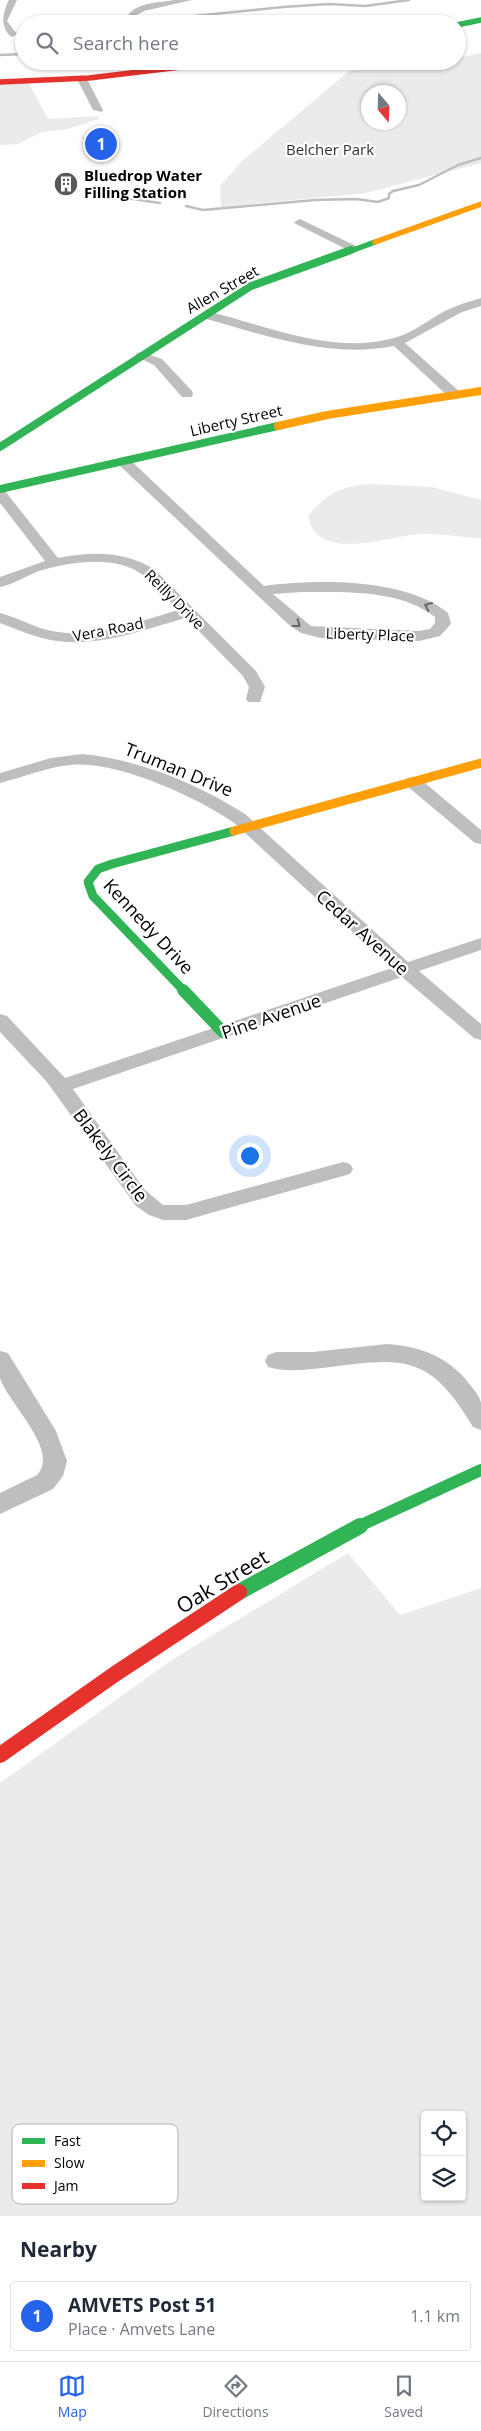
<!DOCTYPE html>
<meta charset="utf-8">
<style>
:root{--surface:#fff;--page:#f2f2f3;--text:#1f2937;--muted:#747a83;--line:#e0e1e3;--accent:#2563eb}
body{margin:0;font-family:"Open Sans",sans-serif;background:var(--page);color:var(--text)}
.controls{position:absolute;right:15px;bottom:15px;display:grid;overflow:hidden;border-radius:5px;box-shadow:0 1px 4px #0004}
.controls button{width:45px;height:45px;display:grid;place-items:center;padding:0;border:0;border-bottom:1px solid var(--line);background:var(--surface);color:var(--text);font:25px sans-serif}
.compass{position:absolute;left:361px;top:85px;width:45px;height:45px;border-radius:50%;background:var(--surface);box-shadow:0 1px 4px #0004;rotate:161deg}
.you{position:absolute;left:249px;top:1155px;width:18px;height:18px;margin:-12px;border:4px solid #fff;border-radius:50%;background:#1a73e8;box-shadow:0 0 0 8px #1a73e833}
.badge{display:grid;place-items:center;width:32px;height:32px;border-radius:50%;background:var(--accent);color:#fff;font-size:16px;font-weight:700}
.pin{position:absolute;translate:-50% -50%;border:2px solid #fff;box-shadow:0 1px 5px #0006}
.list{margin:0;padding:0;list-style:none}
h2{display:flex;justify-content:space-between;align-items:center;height:65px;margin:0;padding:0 20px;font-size:21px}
h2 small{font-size:16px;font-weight:400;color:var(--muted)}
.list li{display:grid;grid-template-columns:32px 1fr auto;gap:15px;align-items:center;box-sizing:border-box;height:70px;margin:0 10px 10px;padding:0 10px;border:1px solid var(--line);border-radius:5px}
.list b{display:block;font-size:19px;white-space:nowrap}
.list p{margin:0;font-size:16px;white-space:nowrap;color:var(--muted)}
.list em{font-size:16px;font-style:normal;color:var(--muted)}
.icon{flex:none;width:28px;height:28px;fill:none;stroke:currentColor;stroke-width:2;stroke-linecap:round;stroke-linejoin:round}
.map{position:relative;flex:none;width:481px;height:2216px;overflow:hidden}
.search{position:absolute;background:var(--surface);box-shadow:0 1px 4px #0004;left:15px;right:15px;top:15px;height:55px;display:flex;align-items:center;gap:12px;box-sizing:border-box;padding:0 18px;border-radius:28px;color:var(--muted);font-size:19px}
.sheet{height:145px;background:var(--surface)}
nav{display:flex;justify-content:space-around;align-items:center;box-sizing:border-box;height:70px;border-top:1px solid var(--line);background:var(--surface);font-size:14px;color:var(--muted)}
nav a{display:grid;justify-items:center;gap:2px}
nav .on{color:var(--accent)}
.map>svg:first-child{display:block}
.green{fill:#ebebeb;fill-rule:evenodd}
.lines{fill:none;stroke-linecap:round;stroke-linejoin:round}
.stream{stroke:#bebebe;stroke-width:2.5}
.building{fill:#dfdfdf}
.street{fill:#bebebe;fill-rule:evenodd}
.fast-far4{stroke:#30b455;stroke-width:5.5}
.fast-far3{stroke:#30b455;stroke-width:8}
.fast-far2{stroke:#30b455;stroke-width:9}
.fast-far1{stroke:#30b455;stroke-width:12}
.fast{stroke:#30b455;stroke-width:16}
.slow-far2{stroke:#ff9f0a;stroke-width:5.5}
.slow-far1{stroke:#ff9f0a;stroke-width:8}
.slow{stroke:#ff9f0a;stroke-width:9}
.jam-far1{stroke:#e5322d;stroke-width:5.5}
.jam{stroke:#e5322d;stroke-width:16}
.oneway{stroke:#686868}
.labels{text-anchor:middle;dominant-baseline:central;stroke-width:4.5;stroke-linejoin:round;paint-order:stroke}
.far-park-label{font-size:15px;fill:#323232;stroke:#fff}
.far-poi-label{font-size:15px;font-weight:bold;fill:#000;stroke:#fff;text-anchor:start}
.far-street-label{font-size:15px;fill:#000;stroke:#fff}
.street-label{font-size:18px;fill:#000;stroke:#fff}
.near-street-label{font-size:21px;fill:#000;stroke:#fff}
.key{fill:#fff;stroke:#b2b2b2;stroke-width:1}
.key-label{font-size:14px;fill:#000}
</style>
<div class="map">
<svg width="481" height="2216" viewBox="0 0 481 2216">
<rect width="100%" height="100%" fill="#fff"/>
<g class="green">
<path d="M481 53V163L366 193 221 207 220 186 242 161 349 71 413 61H457V58ZM398 92V122H368V92Z"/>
<polygon points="29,83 48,119 97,116 99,119 68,129 42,132 18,144 0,145 0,84"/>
<path d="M373 484 432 487 481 500V538C461 538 441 533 420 534 388 536 317 564 308 516 326 493 344 485 373 484Z"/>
<path d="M348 1553 400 1615 481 1588V2216H0V1783L173 1659ZM425 2115H462V2197H425Z"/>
</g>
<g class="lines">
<g class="stream">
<polyline points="154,20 283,7 329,4 365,6 409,0"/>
<polyline points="0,55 24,54"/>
<polyline points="112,196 160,203"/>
<polyline points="186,206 203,210 315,200 356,199 378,202 389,198 389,194 393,191 419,185 458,165 481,158"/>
</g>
</g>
<polygon class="building" points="99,135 109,147 92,149 82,137"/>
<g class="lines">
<g class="street">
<path d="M9 0H17L7 21 17 34 12 37C0 29 2 13 9 0Z"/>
<path d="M174 0H192L144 11 137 15 133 24H87L91 21 126 19C133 2 158 3 174 0Z"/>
<polygon points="150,61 161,61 169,69 161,71"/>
<polygon points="82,76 87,79 103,110 102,112 93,110 77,79"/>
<polygon points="300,219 358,247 360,249 354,252 350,251 296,224 294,222"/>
<path d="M481 298V306L462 312 405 343 460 392 461 395 455 399 450 398 394 346C328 359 265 335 203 318L201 315 207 311C267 326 332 355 394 338 413 333 428 320 445 311 457 305 468 302 481 298Z"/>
<polygon points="141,352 162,359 192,391 193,394 192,397 182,397 154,365 135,356 137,353"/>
<path d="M123 457 128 458 264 586C318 579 405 578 448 613L451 624 440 636 419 641 321 638 301 633 288 624 118 464 116 461ZM301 592C344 592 400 589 435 617V623L430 629 419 631 311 626 273 594Z"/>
<path d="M0 490 5 491 58 558C92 551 124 551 154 569L256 671 265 687 260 702H248L246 699 249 687 243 676 186 618C145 629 101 647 58 641 38 639 19 630 0 623V613C20 618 38 630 58 632 99 638 140 621 178 610 167 599 156 584 143 575 115 554 69 562 39 571 26 576 14 584 0 587V577L45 561 0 503Z"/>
<path d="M82 754C138 759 198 784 245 814L408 962 481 938V950L419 971 481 1024V1040L474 1038 402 977 73 1089 144 1189 163 1205H186L343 1162 350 1164 353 1169 350 1174 186 1220H163L149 1215 136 1206 47 1082 0 1032V1014L7 1016 65 1078 392 968 233 822C196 797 116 760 71 765 47 767 24 777 0 783V773L51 758Z"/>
<polygon points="413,777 419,778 481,830 481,844 475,843 407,786 405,782 407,778"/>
<path d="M387 1344C421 1346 451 1358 471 1386 475 1391 480 1397 481 1403 481 1411 481 1421 481 1430L473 1427C428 1351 402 1358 322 1368 304 1370 285 1372 268 1367L265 1361 268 1355 276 1352H313Z"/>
<path d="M0 1351 8 1353 56 1431 67 1461 63 1476 53 1489 0 1514V1493L37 1475C61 1451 7 1402 0 1378 0 1370 0 1359 0 1351Z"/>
</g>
<g class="fast-far4">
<polyline points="457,25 481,20"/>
<polyline points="348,252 375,242"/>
</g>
<g class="fast-far3">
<polyline points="0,447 251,286 351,250"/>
<polyline points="0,489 278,426"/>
</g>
<polyline class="fast-far2" points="184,991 93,896 88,882 98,869 112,864 234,831"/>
<g class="fast-far1">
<polyline points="183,990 223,1032"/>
<polyline points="357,1527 481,1470"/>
</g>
<polyline class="fast" points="239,1592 360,1526"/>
<polyline class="slow-far2" points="375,242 481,204"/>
<polyline class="slow-far1" points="278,426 327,415 481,391"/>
<polyline class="slow" points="234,831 481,763"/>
<polyline class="jam-far1" points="0,82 89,78 231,61"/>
<polyline class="jam" points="0,1755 115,1674 239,1592"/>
</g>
<defs><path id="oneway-chevron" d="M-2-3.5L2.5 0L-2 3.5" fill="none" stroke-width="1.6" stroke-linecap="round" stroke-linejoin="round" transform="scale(1.25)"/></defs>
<g class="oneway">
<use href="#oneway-chevron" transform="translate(428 606) rotate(-155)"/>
<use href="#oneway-chevron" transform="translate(297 624) rotate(38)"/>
</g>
<defs>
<g id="building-disc" transform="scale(1.25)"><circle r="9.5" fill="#595959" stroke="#fff"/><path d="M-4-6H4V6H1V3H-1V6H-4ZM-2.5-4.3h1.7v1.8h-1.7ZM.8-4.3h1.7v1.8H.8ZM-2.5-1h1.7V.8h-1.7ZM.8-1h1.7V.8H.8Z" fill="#fff"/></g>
</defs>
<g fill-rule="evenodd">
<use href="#building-disc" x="66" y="184"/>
</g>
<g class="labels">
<g class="far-park-label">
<text x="330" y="149">Belcher Park</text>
</g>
<g class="far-poi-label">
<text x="84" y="175">Bluedrop Water<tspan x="84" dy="17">Filling Station</tspan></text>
</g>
<g class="far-street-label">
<text transform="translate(222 289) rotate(-30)">Allen Street</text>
<text transform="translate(236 420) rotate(-13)">Liberty Street</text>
<text transform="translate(175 599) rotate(45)">Reilly Drive</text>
<text transform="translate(108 629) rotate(-11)">Vera Road</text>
<text transform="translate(370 634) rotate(2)">Liberty Place</text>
</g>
<g class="street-label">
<text transform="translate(179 769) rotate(22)">Truman Drive</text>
<text transform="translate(149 926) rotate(47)">Kennedy Drive</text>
<text transform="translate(363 932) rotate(42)">Cedar Avenue</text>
<text transform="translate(271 1016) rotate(-19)">Pine Avenue</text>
<text transform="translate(111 1155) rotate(53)">Blakely Circle</text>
</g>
<g class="near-street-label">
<text transform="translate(222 1581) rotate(-31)">Oak Street</text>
</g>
</g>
<rect x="12" y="2124" width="166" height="80" rx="8" class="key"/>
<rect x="22" y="2138" width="23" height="6" fill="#30b455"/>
<rect x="22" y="2160" width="23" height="7" fill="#ff9f0a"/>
<rect x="22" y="2183" width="23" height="6" fill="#e5322d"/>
<g class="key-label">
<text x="54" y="2146">Fast</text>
<text x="54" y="2168">Slow</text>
<text x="54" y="2191">Jam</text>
</g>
</svg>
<div class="controls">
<button><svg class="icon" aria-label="locate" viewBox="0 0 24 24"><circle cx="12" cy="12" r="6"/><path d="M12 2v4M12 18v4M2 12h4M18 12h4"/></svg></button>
<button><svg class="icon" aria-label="layers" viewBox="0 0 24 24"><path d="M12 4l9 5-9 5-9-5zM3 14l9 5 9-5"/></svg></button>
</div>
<svg class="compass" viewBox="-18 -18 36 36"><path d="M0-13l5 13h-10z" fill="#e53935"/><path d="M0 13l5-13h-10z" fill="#747a83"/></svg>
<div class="you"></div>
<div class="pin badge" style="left:101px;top:144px">1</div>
<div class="search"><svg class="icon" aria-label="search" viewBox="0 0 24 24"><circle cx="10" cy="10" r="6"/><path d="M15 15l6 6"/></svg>Search here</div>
</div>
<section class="sheet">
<h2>Nearby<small></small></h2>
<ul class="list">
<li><span class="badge">1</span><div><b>AMVETS Post 51</b><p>Place · Amvets Lane</p></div><em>1.1 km</em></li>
</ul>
</section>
<nav>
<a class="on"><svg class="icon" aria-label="map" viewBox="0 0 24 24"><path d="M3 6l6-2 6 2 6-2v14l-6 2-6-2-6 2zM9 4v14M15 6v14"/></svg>Map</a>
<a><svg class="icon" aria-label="directions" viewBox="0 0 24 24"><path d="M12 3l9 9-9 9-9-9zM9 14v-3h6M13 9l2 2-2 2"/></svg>Directions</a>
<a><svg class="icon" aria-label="saved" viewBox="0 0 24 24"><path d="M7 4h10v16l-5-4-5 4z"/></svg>Saved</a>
</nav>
